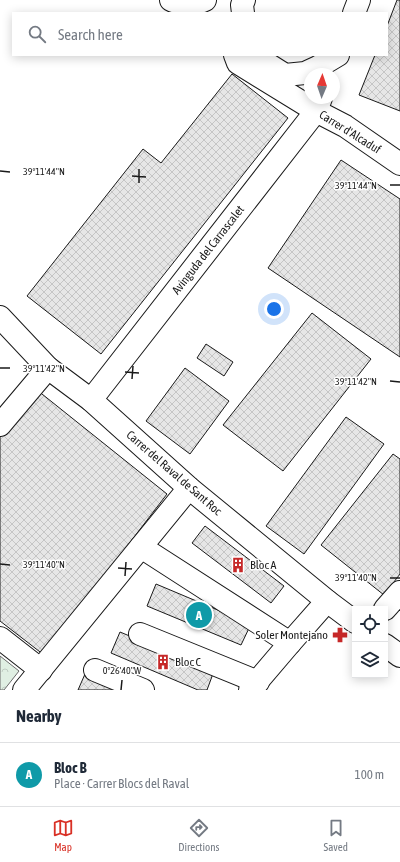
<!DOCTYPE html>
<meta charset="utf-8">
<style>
:root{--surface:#fff;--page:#f2f2f3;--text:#1f2937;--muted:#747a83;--line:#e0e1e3;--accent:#d93025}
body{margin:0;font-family:"Asap Condensed",sans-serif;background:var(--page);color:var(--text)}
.controls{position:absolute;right:12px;bottom:12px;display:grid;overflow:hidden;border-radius:0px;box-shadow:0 2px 10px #0003}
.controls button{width:36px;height:36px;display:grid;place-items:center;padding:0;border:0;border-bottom:1px solid var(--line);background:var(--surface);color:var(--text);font:20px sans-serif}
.compass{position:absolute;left:304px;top:68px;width:36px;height:36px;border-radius:50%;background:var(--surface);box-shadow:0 2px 10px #0003;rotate:2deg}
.you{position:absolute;left:274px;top:309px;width:14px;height:14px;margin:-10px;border:3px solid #fff;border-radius:50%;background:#1a73e8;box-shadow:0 0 0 6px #1a73e833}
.badge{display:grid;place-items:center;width:26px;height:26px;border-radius:50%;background:var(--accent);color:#fff;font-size:13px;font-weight:700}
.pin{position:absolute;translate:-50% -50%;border:2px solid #fff;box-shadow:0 1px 4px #0006}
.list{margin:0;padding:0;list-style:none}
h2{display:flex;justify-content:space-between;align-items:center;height:52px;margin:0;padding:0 16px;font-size:17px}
h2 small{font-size:13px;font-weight:400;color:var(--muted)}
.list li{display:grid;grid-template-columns:26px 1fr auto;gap:12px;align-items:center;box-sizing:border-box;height:64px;padding:0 16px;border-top:1px solid var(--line)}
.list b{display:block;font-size:15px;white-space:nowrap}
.list p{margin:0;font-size:13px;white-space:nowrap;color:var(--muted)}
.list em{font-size:13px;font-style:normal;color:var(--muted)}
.icon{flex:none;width:22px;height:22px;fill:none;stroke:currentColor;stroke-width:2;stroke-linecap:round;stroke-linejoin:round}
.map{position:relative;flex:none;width:400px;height:690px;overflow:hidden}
.search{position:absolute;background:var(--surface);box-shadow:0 2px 10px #0003;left:12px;right:12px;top:12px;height:44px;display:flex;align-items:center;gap:10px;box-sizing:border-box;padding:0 14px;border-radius:0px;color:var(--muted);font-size:15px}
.sheet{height:116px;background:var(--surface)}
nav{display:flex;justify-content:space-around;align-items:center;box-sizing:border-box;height:56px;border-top:1px solid var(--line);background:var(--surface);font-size:11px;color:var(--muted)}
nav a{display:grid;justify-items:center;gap:2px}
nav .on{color:var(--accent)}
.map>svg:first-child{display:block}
.forest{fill:url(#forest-crowns);stroke:#6a6a6a}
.building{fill:url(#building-cross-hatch);stroke:#1a1a1a}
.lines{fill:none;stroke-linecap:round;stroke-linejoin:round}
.minor-casing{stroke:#1a1a1a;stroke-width:24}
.minor{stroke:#fff;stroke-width:22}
.ticks{fill:none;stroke:#1a1a1a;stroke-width:1.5}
.labels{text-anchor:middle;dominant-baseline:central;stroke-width:3;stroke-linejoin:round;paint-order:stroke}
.street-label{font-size:12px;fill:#1a1a1a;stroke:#fff}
.poi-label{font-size:12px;fill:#1a1a1a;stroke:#fff;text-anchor:start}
.ticks-label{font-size:10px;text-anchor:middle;fill:#1a1a1a;stroke:#fff;stroke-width:3;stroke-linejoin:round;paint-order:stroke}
</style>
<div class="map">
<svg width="400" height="690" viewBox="0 0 400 690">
<defs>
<pattern id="forest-crowns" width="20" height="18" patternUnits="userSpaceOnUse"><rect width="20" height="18" fill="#e0efe3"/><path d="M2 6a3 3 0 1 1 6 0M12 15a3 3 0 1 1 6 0" fill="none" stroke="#c0ccc2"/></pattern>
<pattern id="building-cross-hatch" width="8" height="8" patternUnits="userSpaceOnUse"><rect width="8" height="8" fill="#e6e6e6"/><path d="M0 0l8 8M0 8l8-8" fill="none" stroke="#c5c5c5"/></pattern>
</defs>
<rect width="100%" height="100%" fill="#fff"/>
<polygon class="forest" points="0,656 19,671 4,690 0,690"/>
<g class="building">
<polygon points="397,0 400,0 400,111 359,95 375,55 387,55 387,26"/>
<polygon points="232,74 288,118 101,354 27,296 143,149 161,163"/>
<polygon points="341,160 400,199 400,357 268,268"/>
<polygon points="312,313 371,359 283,471 223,425"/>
<polygon points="206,344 233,362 224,376 197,358"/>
<polygon points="185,368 229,401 190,454 146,421"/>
<polygon points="37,390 167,494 44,655 0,621 0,437"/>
<polygon points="346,417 384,444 304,554 266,526"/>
<polygon points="393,454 400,459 400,574 384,595 321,545"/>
<polygon points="205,526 284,586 271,603 192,543"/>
<polygon points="156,584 251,624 241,645 147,606"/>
<polygon points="120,632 214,671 207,690 198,690 111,653"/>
<polygon points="85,674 123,690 78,690"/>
</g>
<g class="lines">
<g class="minor-casing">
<g id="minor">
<path d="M171 0C179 5 197 4 205 0"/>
<polyline points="243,13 242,5 244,0"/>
<polyline points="354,13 359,0"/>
<polyline points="235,55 238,63 316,111 345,126 400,164"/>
<polyline points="254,55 255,56 285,75 305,73 318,67 338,55"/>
<polyline points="0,317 48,368 91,400 189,488 327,601 355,622"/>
<polyline points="91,400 316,111 321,98"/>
<polyline points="0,425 48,368"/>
<polyline points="141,547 290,643"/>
<polyline points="385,609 400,592"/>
<polyline points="140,634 258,682"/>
<polyline points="0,638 41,670"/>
<polyline points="385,645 400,656"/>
<polyline points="95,670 143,690"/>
<polyline points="24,690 189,488"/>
<polyline points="250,690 290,643 327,601"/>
</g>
</g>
<use href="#minor" class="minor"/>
</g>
<path class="ticks" d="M0 171 10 172M132 176 146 177M139 183V169M390 185H400M0 368H10M125 372 139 373M132 379 133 366M390 381 400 382M0 564 10 565M118 568 132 569M125 576 126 562M390 578H400M121 690 122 680"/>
<defs>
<g id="building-bare" transform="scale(1.2)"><path d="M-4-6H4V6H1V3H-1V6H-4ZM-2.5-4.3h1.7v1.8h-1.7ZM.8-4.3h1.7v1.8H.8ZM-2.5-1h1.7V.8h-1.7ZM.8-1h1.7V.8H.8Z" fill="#c62828" stroke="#fff" stroke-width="2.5" paint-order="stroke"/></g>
<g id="pharmacy-bare" transform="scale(1.2)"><path d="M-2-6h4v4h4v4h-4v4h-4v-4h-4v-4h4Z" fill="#c62828" stroke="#fff" stroke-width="2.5" paint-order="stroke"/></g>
</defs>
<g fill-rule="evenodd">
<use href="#building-bare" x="238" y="565"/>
<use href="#pharmacy-bare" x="340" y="635"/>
<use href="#building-bare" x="163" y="662"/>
</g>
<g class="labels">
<g class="street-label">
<text transform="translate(350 132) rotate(32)">Carrer d'Alcaduf</text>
<text transform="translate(208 250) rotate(-52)">Avinguda del Carrascalet</text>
<text transform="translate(174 473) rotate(41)">Carrer del Raval de Sant Roc</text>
</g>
<g class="poi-label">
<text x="250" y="565">Bloc A</text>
<text x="328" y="635" text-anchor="end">Soler Montejano</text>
<text x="175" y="662">Bloc C</text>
</g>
</g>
<g class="ticks-label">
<text x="44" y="175">39°11'44"N</text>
<text x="356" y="189">39°11'44"N</text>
<text x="44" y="372">39°11'42"N</text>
<text x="356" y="385">39°11'42"N</text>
<text x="44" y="568">39°11'40"N</text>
<text x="356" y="581">39°11'40"N</text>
<text x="122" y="674">0°26'40"W</text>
</g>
</svg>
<div class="controls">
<button><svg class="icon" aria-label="locate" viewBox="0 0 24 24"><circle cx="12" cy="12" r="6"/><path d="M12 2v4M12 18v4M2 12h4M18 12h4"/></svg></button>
<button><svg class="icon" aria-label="layers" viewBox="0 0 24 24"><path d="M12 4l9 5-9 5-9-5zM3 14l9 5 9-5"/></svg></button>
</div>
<svg class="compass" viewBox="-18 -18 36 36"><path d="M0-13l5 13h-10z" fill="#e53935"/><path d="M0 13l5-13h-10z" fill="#747a83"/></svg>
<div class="you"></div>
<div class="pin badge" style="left:199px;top:615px;background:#0f9aa8">A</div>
<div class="search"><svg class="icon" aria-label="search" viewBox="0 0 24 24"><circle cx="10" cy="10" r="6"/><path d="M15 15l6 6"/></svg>Search here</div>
</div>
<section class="sheet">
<h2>Nearby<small></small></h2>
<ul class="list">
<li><span class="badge" style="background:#0f9aa8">A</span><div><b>Bloc B</b><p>Place · Carrer Blocs del Raval</p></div><em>100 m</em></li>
</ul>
</section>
<nav>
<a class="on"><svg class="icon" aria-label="map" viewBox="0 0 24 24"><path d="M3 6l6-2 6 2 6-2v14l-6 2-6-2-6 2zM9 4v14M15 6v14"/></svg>Map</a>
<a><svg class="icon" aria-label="directions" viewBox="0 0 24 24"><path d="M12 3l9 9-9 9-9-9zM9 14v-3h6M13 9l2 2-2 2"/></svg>Directions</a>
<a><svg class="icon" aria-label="saved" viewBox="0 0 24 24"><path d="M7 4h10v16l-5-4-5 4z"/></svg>Saved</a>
</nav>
